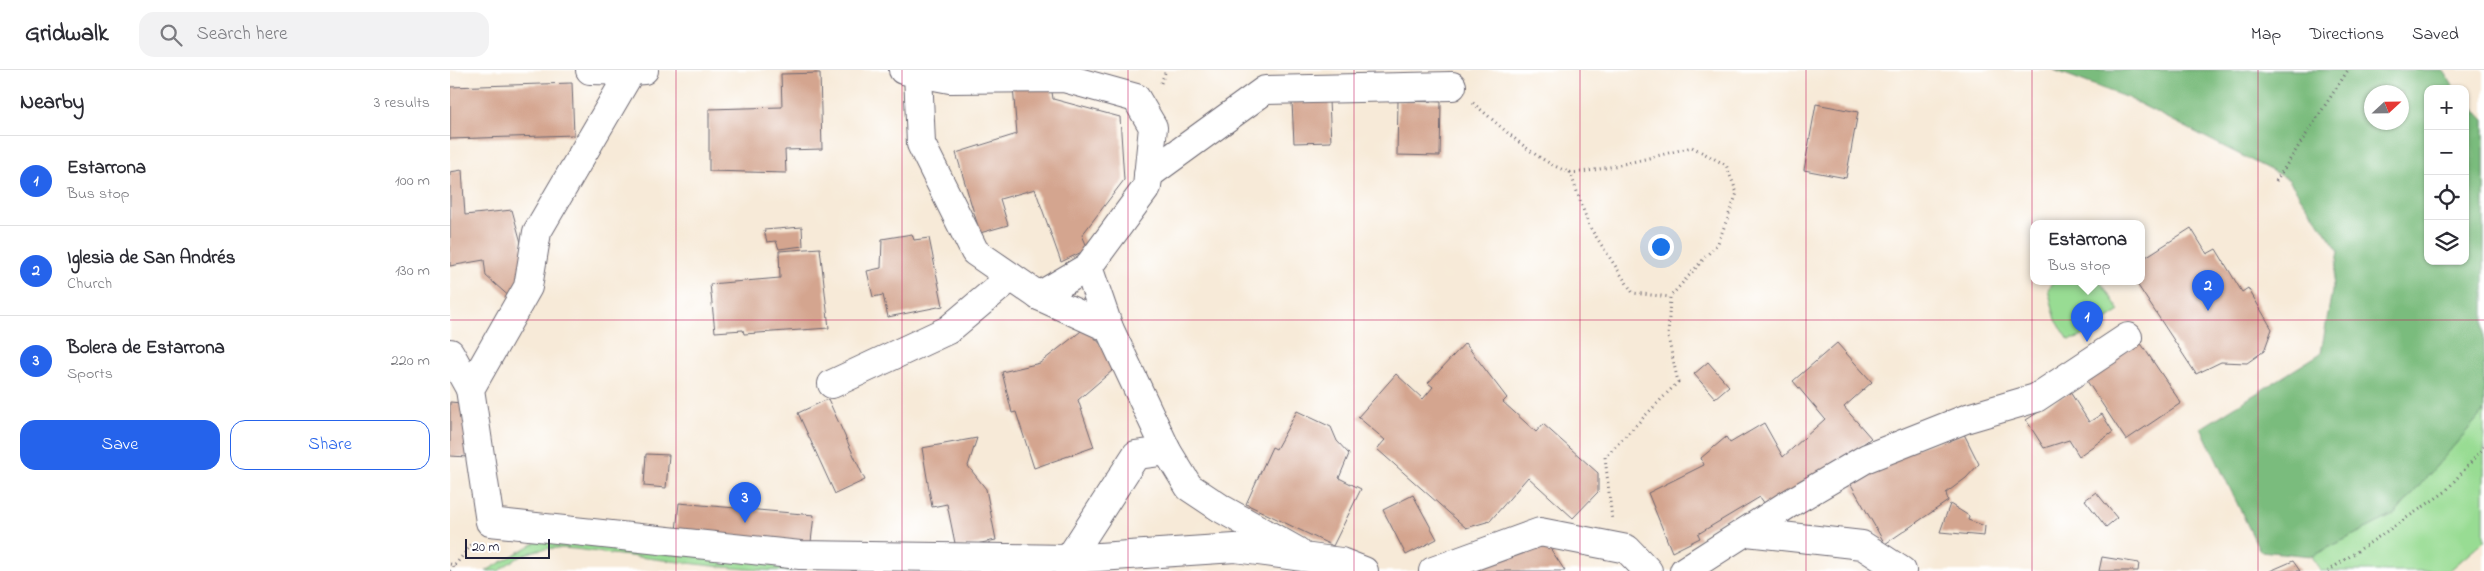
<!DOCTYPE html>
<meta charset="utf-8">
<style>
:root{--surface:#fff;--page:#f2f2f3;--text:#2b2b33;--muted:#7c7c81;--line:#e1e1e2;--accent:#2563eb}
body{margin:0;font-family:"Indie Flower",sans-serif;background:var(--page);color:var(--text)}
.controls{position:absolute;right:15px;top:15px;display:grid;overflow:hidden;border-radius:10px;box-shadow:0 1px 4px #0004}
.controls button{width:45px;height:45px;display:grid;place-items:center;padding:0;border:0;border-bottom:1px solid var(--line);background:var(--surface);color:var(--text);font:25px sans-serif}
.compass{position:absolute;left:1914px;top:15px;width:45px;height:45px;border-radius:50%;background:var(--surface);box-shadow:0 1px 4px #0004;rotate:68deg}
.scale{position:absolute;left:15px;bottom:12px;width:85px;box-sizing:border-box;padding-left:5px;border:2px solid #22223b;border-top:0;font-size:14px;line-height:18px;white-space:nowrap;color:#22223b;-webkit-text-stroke:4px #fff;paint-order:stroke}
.you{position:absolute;left:1210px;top:176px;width:18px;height:18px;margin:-12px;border:4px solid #fff;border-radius:50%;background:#1a73e8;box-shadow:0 0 0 8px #1a73e833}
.badge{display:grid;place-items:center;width:32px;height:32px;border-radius:50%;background:var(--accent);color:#fff;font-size:16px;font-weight:700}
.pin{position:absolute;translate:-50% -41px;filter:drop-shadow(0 1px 2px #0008)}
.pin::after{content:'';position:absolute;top:26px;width:18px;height:15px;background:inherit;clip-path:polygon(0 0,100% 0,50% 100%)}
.popup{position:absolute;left:1580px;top:150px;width:115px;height:65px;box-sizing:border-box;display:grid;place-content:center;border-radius:10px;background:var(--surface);filter:drop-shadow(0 1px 4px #0005);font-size:16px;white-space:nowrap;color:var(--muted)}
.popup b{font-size:19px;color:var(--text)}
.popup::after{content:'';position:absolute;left:50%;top:100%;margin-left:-10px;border:10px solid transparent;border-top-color:var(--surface)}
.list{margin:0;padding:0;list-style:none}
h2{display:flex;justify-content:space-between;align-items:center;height:65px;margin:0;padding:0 20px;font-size:21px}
h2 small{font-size:16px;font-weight:400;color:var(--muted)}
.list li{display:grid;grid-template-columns:32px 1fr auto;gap:15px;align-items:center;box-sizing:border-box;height:90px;padding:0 20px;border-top:1px solid var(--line)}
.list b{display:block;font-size:19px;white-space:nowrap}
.list p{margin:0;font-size:16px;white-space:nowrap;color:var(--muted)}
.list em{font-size:16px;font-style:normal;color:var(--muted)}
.actions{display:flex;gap:10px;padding:15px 20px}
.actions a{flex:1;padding:11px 0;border:1px solid var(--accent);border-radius:15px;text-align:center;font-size:18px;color:var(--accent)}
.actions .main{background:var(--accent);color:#fff}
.icon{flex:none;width:28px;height:28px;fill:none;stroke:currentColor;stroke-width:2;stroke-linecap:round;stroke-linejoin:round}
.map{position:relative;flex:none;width:2034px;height:501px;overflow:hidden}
header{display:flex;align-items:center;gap:30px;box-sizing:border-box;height:70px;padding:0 25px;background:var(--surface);border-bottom:1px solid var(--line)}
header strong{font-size:24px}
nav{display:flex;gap:28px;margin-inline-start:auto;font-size:18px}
.search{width:350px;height:45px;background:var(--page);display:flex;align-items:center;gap:12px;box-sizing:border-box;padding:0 18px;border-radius:15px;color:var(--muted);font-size:19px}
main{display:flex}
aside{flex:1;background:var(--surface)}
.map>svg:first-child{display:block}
.green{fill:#98dc93;stroke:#5d7f67}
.forest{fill:#7abc7d;stroke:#4e6f5c;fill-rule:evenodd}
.building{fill:#d4a58f}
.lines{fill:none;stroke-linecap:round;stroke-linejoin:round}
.minor-casing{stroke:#6d6872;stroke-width:30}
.path{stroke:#6d6872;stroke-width:3;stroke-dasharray:1 4;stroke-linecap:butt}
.minor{stroke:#fff;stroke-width:28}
.grid{fill:none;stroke:#c2185b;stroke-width:1;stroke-opacity:0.55}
</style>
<header>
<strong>Gridwalk</strong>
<div class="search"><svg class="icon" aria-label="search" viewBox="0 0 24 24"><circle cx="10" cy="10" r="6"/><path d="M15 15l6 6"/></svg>Search here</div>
<nav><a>Map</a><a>Directions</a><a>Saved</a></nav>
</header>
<main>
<aside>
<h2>Nearby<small>3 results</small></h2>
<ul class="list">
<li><span class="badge">1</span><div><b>Estarrona</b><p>Bus stop</p></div><em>100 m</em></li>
<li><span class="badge">2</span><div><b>Iglesia de San Andrés</b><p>Church</p></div><em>130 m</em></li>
<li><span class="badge">3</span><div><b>Bolera de Estarrona</b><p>Sports</p></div><em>220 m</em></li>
</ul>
<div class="actions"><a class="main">Save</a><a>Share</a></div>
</aside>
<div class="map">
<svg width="2034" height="501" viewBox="0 0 2034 501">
<rect width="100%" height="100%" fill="#fff"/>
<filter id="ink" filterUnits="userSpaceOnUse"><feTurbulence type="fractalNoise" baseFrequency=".02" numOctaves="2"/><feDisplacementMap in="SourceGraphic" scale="10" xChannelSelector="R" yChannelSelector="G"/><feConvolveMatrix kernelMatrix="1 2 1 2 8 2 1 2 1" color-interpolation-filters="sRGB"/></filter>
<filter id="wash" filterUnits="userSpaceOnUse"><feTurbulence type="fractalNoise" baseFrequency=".0096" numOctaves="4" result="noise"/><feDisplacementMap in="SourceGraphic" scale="20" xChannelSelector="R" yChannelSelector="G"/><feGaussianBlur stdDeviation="1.12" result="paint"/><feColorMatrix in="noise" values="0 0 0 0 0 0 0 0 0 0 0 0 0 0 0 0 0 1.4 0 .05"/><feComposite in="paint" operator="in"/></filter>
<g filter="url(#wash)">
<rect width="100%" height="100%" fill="#f7ead8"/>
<g class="green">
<polygon points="1605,211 1650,211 1670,241 1629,268 1619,270 1606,250 1598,219"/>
<polygon points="2034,341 2034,471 1999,501 1870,501 1862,486 1945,444"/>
<path d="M90 470 318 493 343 501C283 501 222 490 161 484 138 481 111 475 89 480 75 483 59 492 49 501H36Z"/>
</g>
<path class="forest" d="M1604 0H1993L2005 19H1978V191H2015V30L2034 50V341L1945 444 1862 486 1810 481 1751 358 1871 283 1889 181 1838 109 1678 28ZM1922 22H1952V52H1922Z"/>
<g id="blocks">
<g class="building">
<polygon points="370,3 372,79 335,80 336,103 259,101 259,39 332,37 331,4"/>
<polygon points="122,13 124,65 0,69 0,17"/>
<polygon points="601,15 603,29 670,47 674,110 632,165 638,179 611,192 585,119 550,129 558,155 530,163 506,83 567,64 563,17"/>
<polygon points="879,31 881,72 844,73 842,32"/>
<polygon points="948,31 991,32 990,86 947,85"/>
<polygon points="1366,34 1408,42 1396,108 1354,100"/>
<polygon points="12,100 15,145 62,140 75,187 62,229 36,206 34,190 0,196 0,102"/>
<polygon points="352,157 353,176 329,179 326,171 317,172 314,160"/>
<polygon points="1741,158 1757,184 1766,179 1792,222 1798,218 1822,259 1814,281 1797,293 1771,292 1746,304 1685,211 1691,211 1691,190"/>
<polygon points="462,164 464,170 479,168 493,236 438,247 433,225 423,227 417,201 431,198 432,169"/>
<polygon points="370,178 379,258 294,264 293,260 265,262 260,214 330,208 329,181"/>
<polygon points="635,258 670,294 628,330 644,377 584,398 566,342 562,343 552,302 590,293"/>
<polygon points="1690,272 1731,333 1676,370 1635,308"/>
<polygon points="1015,273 1057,328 1053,332 1086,362 1093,354 1148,403 1148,422 1123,448 1078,407 1040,451 1016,458 927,379 935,370 908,347 946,304 973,329 983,317 978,313"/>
<polygon points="1387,273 1422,312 1394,337 1421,368 1322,444 1310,427 1248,464 1250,468 1222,482 1198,423 1254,395 1251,388 1276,367 1280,373 1314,353 1333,387 1375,349 1343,311"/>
<polygon points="1258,292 1279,316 1265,328 1244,304"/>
<polygon points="1620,322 1639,352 1652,344 1663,362 1629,386 1619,370 1594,378 1576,350"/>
<polygon points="378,329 415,410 385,424 348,343"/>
<polygon points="0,332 11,333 18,387 0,386"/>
<polygon points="847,341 881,357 887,371 899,384 889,408 911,419 883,476 796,434 822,377 826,379"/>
<polygon points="1514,364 1529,394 1516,408 1496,423 1498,431 1435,474 1399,411 1446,384"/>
<polygon points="527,368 518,396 536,419 546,470 506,478 497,434 482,437 472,378"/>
<polygon points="196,384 219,385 216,418 194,416"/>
<polygon points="1646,422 1667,448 1656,457 1635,430"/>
<polygon points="963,425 987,469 956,485 933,440"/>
<polygon points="229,433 364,445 361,472 226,461"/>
<polygon points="1500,434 1519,446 1518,450 1535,456 1534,466 1490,462"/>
<polygon points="1098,475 1115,501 1026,501 1024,496"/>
<polygon points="1652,487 1689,493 1688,501 1649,501"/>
<polygon points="1843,491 1850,501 1820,501"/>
</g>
</g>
</g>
<g filter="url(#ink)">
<use href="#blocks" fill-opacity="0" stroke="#6d6872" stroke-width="1"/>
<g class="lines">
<g class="minor-casing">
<g id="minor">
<polyline points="140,0 181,1"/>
<polyline points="194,0 181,1 87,162 78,217 20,319 40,452 350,485 619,489 785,478 891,492 914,501"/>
<polyline points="453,0 500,9 614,8 686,28 703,57 697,117 638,197 659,258 717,381 739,417 772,439 847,481"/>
<polyline points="468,3 471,74 525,182 589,226 659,258"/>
<polyline points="698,105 815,20 1002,16"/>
<polyline points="589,226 638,197"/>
<polyline points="0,283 20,319"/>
<polyline points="382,314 498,260 561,207"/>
<polyline points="1297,462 1412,475 1452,501"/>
<polyline points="619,501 619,489 686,385 717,381"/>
<polyline points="983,501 1090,462 1177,479 1198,501"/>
<polyline points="1234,501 1337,435 1417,388 1518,348 1586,328 1678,267"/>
</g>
</g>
<g class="path">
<polyline points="711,13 716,0"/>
<path d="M1023 33C1051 56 1084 90 1119 102 1133 106 1222 82 1242 77L1276 95 1287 123 1268 173 1220 227 1218 267 1228 312 1155 387 1162 449"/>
<polyline points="1120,102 1139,156 1183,223 1220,227"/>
<polyline points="1826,111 1898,0"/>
<polyline points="0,494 5,495 22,474"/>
<polyline points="0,501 5,495"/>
<polyline points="1878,501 1995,422 2034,377"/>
</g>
<use href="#minor" class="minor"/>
</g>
</g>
<path class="grid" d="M226 0V501M452 0V501M678 0V501M904 0V501M1130 0V501M1356 0V501M1582 0V501M1808 0V501M0 250H2034"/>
</svg>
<div class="controls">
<button>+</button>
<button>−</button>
<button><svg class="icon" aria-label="locate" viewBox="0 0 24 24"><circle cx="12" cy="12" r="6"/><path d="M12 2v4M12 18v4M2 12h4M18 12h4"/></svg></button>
<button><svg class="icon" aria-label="layers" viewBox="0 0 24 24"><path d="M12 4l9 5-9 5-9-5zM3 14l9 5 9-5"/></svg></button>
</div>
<svg class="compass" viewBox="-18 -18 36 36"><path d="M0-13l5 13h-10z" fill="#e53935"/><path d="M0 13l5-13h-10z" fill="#7c7c81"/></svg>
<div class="scale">20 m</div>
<div class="you"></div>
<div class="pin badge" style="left:1637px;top:272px">1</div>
<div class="popup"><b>Estarrona</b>Bus stop</div>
<div class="pin badge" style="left:1758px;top:241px">2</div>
<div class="pin badge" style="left:295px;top:453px">3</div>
</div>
</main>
